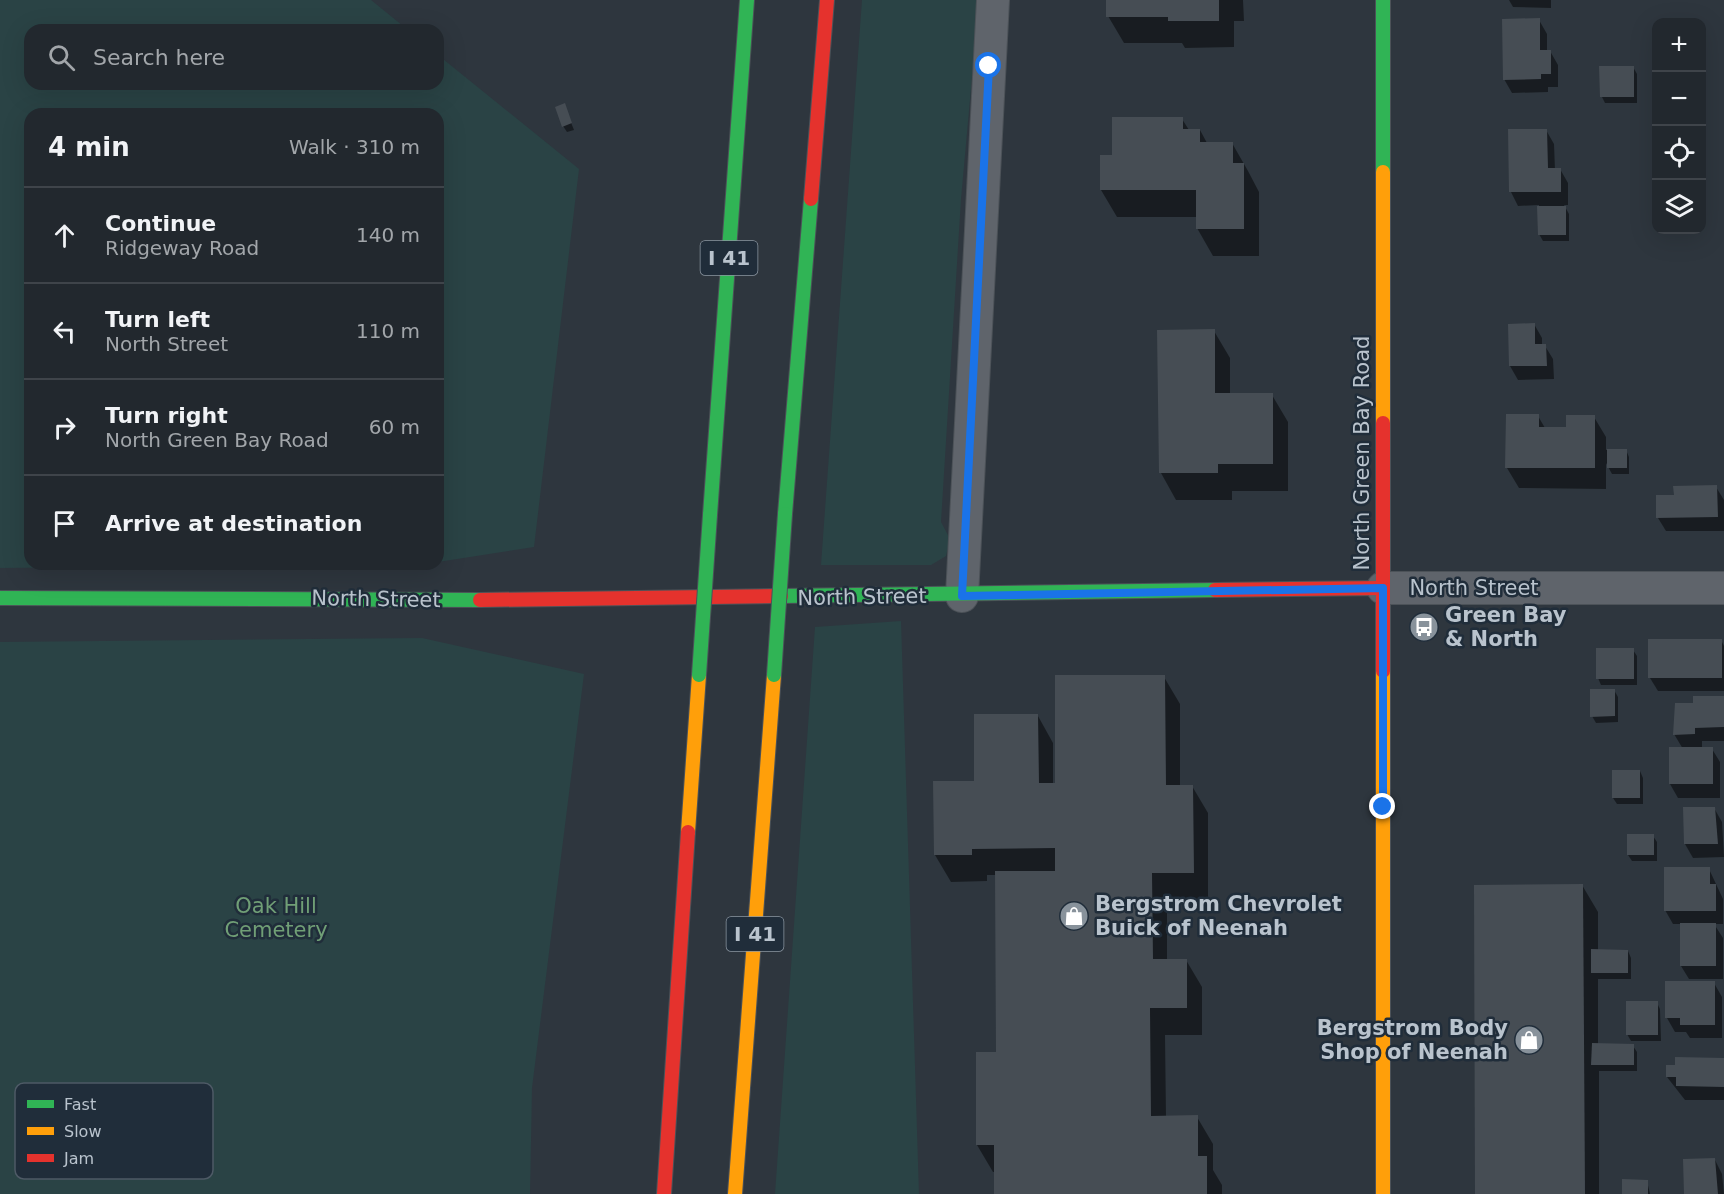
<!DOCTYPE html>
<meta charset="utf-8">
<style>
:root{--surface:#22282e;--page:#2a3036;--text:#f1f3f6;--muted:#a2a6aa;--line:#3f444a}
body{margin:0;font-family:"DejaVu Sans",sans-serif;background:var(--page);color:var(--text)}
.controls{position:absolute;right:18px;top:18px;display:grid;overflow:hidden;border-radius:12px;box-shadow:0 6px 24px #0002}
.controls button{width:54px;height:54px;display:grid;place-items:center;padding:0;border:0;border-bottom:2px solid var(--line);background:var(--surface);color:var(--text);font:30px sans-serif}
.stop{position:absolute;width:18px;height:18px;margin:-14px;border:4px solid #1a73e8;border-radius:50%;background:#fff}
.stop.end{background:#1a73e8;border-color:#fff;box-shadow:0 2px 6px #0008}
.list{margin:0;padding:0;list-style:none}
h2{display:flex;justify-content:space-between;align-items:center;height:78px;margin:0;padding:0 24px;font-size:26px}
h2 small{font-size:20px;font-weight:400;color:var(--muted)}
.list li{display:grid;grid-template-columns:39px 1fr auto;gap:18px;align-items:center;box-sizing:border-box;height:96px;padding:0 24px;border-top:2px solid var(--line)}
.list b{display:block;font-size:22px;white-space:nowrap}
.list p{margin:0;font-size:20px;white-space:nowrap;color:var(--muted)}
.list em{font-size:20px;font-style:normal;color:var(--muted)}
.icon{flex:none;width:33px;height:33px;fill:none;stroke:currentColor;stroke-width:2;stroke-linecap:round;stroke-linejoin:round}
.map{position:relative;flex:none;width:1724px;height:1194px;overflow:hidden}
.search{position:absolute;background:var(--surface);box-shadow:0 6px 24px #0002;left:24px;top:24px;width:420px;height:66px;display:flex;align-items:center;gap:15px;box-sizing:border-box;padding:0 21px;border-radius:18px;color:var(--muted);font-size:22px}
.panel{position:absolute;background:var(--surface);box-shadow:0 6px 24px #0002;left:24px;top:108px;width:420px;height:462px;border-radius:18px}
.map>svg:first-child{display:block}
.green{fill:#2a4345}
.shadow{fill:#0007}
.building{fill:#464d54}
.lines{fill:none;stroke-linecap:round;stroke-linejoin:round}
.street-casing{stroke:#4c5258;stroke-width:34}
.fast-casing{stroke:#4c5258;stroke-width:16}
.slow-casing{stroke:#4c5258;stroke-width:16}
.jam-casing{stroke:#4c5258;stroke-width:16}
.street{stroke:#5f646b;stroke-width:32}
.fast{stroke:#30b455;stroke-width:14}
.slow{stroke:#ff9f0a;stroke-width:14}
.jam{stroke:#e5322d;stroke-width:14}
.fast-bridge-casing{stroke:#4b5259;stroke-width:16;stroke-linecap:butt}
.fast-bridge{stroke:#30b455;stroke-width:14}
.route{stroke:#1a73e8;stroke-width:8}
.labels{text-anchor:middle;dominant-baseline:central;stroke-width:5;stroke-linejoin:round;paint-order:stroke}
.shield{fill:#202d3a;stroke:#8b96a1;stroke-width:1.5}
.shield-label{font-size:20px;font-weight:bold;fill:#b9c3cd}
.street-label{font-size:21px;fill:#b9c3cd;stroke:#202d3a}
.poi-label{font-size:21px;font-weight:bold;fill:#b9c3cd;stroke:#202d3a;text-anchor:start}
.park-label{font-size:21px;fill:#709f76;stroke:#202d3a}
.key{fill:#202d3a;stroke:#4e5a66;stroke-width:1.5}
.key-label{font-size:16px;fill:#b9c3cd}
</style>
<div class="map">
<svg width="1724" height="1194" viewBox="0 0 1724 1194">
<rect width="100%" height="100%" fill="#2e363e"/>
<g class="green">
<polygon points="0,0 371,0 408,30 30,30 30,84 438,84 438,55 579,169 534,547 438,562 438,114 30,114 30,564 427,564 0,568"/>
<polygon points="862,0 979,0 961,199 941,522 950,539 946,556 931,565 821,565"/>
<polygon points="901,621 919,1194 775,1194 815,627"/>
<polygon points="422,638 584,674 532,1088 530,1194 0,1194 0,642"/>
</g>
<g class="shadow">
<polygon points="1108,0 1243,0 1244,21 1234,21 1234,47 1185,48 1182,43 1124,43 1108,16"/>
<polygon points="1509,0 1551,0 1551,8 1513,7"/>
<polygon points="1539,20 1547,34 1547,51 1550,51 1558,65 1558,87 1548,87 1548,92 1512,93 1504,79"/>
<polygon points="1633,67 1637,74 1637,103 1605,103 1602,97"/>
<polygon points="564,105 574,130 567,132 563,126"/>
<polygon points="1182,119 1189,130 1200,130 1207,143 1232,143 1248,171 1259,192 1259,256 1213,256 1197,228 1197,217 1117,217 1101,190 1114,157"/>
<polygon points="1546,130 1554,144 1555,170 1560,169 1568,183 1568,205 1564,205 1569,214 1569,241 1543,241 1539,234 1539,205 1518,206 1511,192"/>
<polygon points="1534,324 1542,338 1542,346 1545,346 1553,359 1554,379 1518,380 1510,366"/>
<polygon points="1214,331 1230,358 1230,395 1272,395 1288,422 1288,491 1232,491 1232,500 1176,500 1161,473"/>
<polygon points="1538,416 1545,428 1567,428 1594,417 1606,437 1606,450 1626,450 1629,457 1629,474 1612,474 1606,463 1606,489 1519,488 1507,468"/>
<polygon points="1716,487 1724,500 1724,531 1666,531 1658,518 1675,496"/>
<polygon points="1721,640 1724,646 1724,691 1658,691 1650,678"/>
<polygon points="1633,650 1637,656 1637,685 1601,685 1598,678"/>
<polygon points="1164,677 1180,704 1180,786 1192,786 1208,813 1208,900 1167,900 1167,960 1186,960 1202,987 1202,1035 1165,1035 1166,1117 1197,1117 1213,1144 1213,1170 1222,1185 1222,1194 996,1194 996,1172 993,1172 977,1145 997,1054 996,875 987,875 987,881 951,882 935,855 976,782 1038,716 1053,743 1053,785"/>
<polygon points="1614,690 1618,697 1618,722 1596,723 1592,716"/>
<polygon points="1724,698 1724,741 1702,741 1702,749 1712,749 1720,762 1720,798 1678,798 1670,784 1683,749 1674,734 1695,705"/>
<polygon points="1613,771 1640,771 1643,778 1643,804 1617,804 1613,798"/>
<polygon points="1714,808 1722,822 1724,857 1693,858 1685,844"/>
<polygon points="1628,836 1653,836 1657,842 1657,861 1632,861 1628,855"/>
<polygon points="1709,869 1723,899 1723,924 1714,924 1723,938 1723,979 1689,979 1681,966 1681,924 1673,924 1665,910"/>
<polygon points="1582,885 1598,912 1598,951 1628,951 1631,958 1631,979 1598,979 1598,1045 1633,1046 1637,1052 1637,1071 1599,1071 1599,1194 1477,1194"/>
<polygon points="1714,983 1722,997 1722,1038 1690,1038 1686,1032 1675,1032 1667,1018"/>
<polygon points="1657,1003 1660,1009 1661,1041 1631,1041 1627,1034"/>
<polygon points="1724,1061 1724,1100 1685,1100 1667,1077"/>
<polygon points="1715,1160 1722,1174 1724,1194 1685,1194"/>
<polygon points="1647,1181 1650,1194 1624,1194"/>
</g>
<g class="building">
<polygon points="1106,0 1219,0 1219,21 1168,21 1168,17 1106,17"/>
<polygon points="1540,18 1540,50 1551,50 1551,74 1541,74 1541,79 1503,80 1502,19"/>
<polygon points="1599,66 1634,66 1634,97 1600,97"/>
<polygon points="565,103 572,123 562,127 555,107"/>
<polygon points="1112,117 1183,117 1183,129 1200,129 1200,142 1233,142 1233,163 1244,163 1244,229 1196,229 1196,190 1100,190 1100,155 1112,155"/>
<polygon points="1508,129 1547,129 1548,168 1561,168 1561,192 1509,192"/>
<polygon points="1537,206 1566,206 1566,235 1538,235"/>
<polygon points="1535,323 1535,344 1546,344 1547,366 1509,366 1508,324"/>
<polygon points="1215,329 1215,393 1273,393 1273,464 1218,464 1218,473 1159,473 1157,330"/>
<polygon points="1506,414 1539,414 1539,427 1566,427 1566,415 1595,415 1595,468 1505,468"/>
<rect x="1607" y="449" width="20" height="19"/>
<polygon points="1717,485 1718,517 1656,518 1656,495 1674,495 1673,486"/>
<rect x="1648" y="639" width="74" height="39"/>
<rect x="1596" y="648" width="38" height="31"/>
<polygon points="1055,675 1165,675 1166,785 1193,785 1194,873 1152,873 1153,959 1187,959 1187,1008 1150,1008 1151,1116 1198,1115 1198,1156 1207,1156 1207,1194 994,1194 994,1145 976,1145 976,1052 996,1052 995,871 1055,871 1055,848 972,849 972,855 934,855 933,781 974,781 974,714 1038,714 1039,783 1055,783"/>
<polygon points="1590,689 1615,689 1615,716 1590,717"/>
<polygon points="1693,696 1724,696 1724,727 1695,728 1695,734 1673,735 1675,703 1693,703"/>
<rect x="1669" y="747" width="44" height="37"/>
<rect x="1612" y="770" width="28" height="28"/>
<polygon points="1683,807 1715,807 1718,844 1684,844"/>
<rect x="1627" y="834" width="27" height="21"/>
<polygon points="1664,867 1710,867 1710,884 1716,884 1716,911 1664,911"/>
<polygon points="1583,884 1585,1194 1475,1194 1474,885"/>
<rect x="1680" y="923" width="36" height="43"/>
<polygon points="1591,949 1628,950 1628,973 1591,973"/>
<polygon points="1665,981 1715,981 1715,1025 1680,1025 1680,1018 1665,1018"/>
<rect x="1626" y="1001" width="32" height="34"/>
<polygon points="1592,1043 1634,1044 1634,1065 1591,1065"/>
<polygon points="1675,1057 1724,1058 1724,1087 1676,1086 1676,1077 1666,1077 1666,1065 1675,1065"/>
<polygon points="1715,1158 1718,1194 1684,1194 1683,1159"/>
<polygon points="1622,1179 1648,1180 1648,1194 1622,1194"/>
</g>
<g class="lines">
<g class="street-casing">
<g id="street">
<polyline points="1383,588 1724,588"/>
<polyline points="962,596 993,0"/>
</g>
</g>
<g class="fast-casing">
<g id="fast">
<polyline points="1383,0 1383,172"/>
<polyline points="785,514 811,199"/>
<polyline points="710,515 747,0"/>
<polyline points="781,596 1215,590"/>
<polyline points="0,598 480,600"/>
</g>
</g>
<g class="slow-casing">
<g id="slow">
<polyline points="1383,172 1383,423"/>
<polyline points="1383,671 1383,1194"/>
<polyline points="688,832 699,675"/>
<polyline points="735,1194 774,675"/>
</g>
</g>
<g class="jam-casing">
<g id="jam">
<polyline points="811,199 827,0"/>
<polyline points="1383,423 1383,671"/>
<polyline points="1215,590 1383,588"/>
<polyline points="480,600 781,596"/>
<polyline points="664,1194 688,832"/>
</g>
</g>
<use href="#street" class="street"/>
<use href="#fast" class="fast"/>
<use href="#slow" class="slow"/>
<use href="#jam" class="jam"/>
<g class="fast-bridge-casing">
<g id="fast-bridge">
<polyline points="699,675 710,515"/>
<polyline points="774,675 785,514"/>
</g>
</g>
<use href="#fast-bridge" class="fast-bridge"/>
</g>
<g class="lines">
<polyline class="route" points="989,66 962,596 1383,588 1383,807"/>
</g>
<defs>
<g id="bus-disc" transform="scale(1.5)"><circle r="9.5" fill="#88929b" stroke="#202d3a"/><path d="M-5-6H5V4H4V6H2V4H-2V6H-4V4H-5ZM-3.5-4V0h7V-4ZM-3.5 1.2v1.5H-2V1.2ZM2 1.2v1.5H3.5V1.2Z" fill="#fff"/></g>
<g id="shop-disc" transform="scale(1.5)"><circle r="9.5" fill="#88929b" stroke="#202d3a"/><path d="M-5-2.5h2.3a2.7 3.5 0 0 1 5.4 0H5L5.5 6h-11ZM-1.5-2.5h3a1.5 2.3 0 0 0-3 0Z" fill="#fff"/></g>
</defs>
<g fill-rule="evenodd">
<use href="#bus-disc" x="1424" y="627"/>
<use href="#shop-disc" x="1074" y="916"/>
<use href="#shop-disc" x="1529" y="1040"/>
</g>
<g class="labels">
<g class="shield">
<rect x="700.5" y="241" width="57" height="34" rx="4.5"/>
<rect x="726.5" y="917" width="57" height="34" rx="4.5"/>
</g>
<g class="shield-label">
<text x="729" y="258">I 41</text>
<text x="755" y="934">I 41</text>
</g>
<g class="street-label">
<text transform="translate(1362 453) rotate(-90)">North Green Bay Road</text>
<text x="1474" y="588">North Street</text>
<text transform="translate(862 597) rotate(-1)">North Street</text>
<text transform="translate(376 599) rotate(1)">North Street</text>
</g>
<g class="poi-label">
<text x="1445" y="615">Green Bay<tspan x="1445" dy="24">&amp; North</tspan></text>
<text x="1095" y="904">Bergstrom Chevrolet<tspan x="1095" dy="24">Buick of Neenah</tspan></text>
<text x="1508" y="1028" text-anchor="end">Bergstrom Body<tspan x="1508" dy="24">Shop of Neenah</tspan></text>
</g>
<g class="park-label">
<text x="276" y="906">Oak Hill<tspan x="276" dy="24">Cemetery</tspan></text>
</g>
</g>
<rect x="15" y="1083" width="198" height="96" rx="9" class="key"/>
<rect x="27" y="1100" width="27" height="8" fill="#30b455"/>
<rect x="27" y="1127" width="27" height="8" fill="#ff9f0a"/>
<rect x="27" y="1154" width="27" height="8" fill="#e5322d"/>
<g class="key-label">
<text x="64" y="1110">Fast</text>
<text x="64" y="1137">Slow</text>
<text x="64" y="1164">Jam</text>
</g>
</svg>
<div class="controls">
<button>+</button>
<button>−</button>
<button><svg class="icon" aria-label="locate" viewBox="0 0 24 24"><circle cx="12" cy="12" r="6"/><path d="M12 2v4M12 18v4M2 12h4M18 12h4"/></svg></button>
<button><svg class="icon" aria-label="layers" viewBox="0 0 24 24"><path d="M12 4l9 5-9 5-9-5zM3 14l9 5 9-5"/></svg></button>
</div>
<div class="stop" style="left:989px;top:66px"></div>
<div class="stop end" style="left:1383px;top:807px"></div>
<div class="search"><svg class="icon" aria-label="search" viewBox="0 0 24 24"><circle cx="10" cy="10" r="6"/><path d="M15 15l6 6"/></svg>Search here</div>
<section class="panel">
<h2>4 min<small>Walk · 310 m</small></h2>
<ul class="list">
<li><svg class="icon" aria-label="ahead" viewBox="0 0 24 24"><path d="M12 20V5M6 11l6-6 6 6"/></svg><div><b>Continue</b><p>Ridgeway Road</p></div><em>140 m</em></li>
<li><svg class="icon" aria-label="left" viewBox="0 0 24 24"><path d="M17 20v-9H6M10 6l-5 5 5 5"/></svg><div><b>Turn left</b><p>North Street</p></div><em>110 m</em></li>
<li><svg class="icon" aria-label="right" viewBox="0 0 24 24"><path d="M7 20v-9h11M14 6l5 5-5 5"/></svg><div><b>Turn right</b><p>North Green Bay Road</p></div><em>60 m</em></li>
<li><svg class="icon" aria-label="arrive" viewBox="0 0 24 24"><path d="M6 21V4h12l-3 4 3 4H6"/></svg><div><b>Arrive at destination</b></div></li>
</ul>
</section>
</div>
